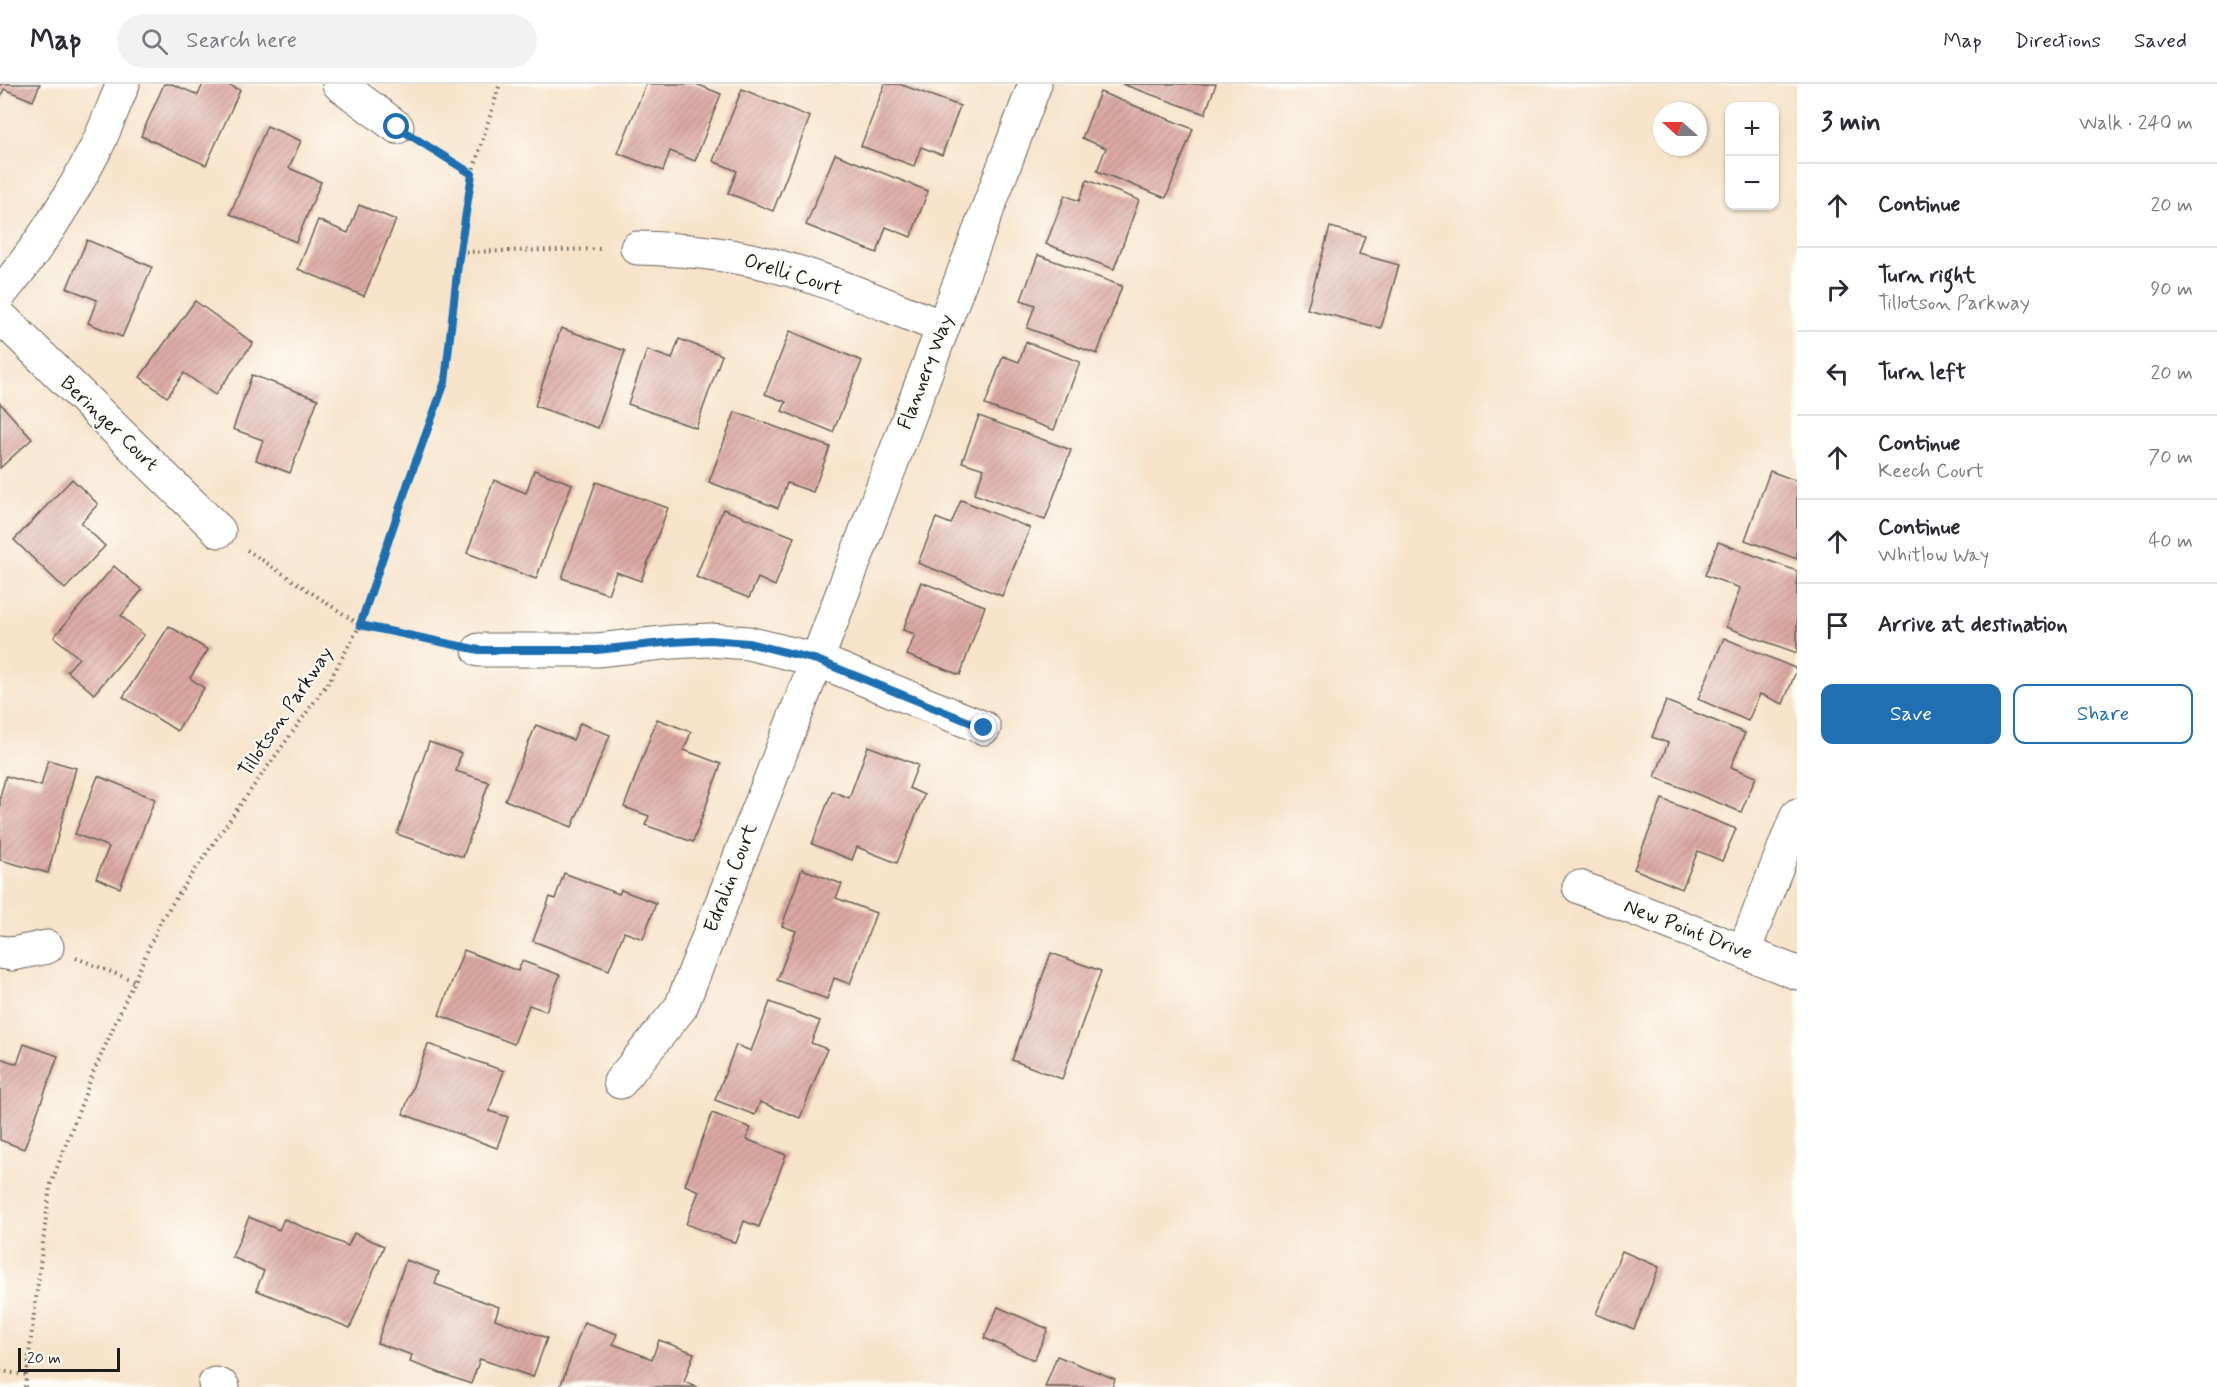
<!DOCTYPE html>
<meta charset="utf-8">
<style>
:root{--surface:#fff;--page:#f2f2f3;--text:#2b2b33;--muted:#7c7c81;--line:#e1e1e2;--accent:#1f6fb2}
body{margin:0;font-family:Mynerve,sans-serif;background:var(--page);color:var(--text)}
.controls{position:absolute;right:18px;top:18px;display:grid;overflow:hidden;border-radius:12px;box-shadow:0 2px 4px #0004}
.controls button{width:54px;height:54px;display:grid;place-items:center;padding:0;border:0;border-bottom:2px solid var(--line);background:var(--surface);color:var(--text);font:30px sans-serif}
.compass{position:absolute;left:1653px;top:18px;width:54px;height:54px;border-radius:50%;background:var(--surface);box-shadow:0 2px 4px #0004;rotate:291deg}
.scale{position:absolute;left:18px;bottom:15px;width:102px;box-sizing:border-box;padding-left:6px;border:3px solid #1c1c1c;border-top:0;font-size:16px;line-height:21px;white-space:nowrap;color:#1c1c1c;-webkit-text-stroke:4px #fdfcf7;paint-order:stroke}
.stop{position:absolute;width:18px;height:18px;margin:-14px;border:4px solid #1f6fb2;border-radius:50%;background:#fff}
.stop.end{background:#1f6fb2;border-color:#fff;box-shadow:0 2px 6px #0008}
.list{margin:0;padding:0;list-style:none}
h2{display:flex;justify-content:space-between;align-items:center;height:78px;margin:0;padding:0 24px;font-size:26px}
h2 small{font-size:20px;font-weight:400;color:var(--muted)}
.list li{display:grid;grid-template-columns:39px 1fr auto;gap:18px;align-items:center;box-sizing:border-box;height:84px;padding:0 24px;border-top:2px solid var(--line)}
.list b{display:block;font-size:22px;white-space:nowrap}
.list p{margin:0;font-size:20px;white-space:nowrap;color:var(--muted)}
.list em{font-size:20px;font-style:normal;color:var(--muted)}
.actions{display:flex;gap:12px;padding:18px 24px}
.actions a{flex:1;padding:14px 0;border:2px solid var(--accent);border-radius:12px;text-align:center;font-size:21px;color:var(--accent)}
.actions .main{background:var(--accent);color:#fff}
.icon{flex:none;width:33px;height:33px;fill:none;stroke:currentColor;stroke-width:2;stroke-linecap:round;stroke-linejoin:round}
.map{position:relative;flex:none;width:1797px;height:1303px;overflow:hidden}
header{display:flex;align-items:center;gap:36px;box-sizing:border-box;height:84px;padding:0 30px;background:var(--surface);border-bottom:2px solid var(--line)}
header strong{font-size:28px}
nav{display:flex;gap:33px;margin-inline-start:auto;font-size:21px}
.search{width:420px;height:54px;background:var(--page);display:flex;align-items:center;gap:15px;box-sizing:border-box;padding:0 21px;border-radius:33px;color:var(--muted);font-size:22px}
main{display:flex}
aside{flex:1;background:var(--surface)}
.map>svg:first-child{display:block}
.building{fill:url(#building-hatch)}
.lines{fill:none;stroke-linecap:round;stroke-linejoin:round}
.street-casing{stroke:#686259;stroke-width:35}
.path{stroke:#686259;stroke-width:4;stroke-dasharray:1.5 4.5;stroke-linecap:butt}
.street{stroke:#fff;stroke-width:33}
.route{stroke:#1f6fb2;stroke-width:8}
.labels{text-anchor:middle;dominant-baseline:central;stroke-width:4.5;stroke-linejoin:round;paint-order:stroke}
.street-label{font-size:20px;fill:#1c1c1c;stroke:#fdfcf7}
</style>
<header>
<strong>Map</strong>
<div class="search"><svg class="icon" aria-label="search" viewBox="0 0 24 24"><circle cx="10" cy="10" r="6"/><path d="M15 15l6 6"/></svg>Search here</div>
<nav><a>Map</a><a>Directions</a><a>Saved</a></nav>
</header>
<main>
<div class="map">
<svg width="1797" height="1303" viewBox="0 0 1797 1303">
<defs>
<pattern id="building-hatch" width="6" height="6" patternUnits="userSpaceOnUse" patternTransform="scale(1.5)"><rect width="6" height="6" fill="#dba8a1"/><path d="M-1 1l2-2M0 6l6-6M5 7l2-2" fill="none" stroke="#bb908a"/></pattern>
</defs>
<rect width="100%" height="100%" fill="#fdfcf7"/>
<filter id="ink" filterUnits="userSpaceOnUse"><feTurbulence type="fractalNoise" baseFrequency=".0167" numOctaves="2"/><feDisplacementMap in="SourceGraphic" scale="12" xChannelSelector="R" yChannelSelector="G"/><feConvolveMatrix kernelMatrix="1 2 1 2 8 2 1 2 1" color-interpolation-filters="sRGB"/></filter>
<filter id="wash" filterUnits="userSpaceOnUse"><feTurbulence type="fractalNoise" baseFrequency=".008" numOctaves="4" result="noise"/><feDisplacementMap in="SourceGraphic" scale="24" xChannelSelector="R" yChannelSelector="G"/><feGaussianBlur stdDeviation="1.35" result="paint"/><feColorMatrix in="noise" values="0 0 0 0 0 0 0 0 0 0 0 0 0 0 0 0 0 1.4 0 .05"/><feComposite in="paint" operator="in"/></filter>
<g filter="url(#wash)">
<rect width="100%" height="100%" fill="#f6e3c9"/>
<g id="blocks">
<g class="building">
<polygon points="0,0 40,0 33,17 4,5 0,15"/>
<polygon points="164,0 172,0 198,11 203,0 226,0 240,6 206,81 141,52"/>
<polygon points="646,0 696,0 721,10 695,77 670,67 663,87 618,69"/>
<polygon points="885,0 899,0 960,22 942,71 921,63 914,82 861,62"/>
<polygon points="1122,0 1216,0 1205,30"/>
<polygon points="742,5 810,33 773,127 728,109 737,87 713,77"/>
<polygon points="1100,8 1193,45 1166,114 1097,87 1106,64 1082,54"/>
<polygon points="267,42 301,57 289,84 321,98 296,158 230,130"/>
<polygon points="835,70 928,107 911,153 886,143 877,169 806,141"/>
<polygon points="1087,96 1139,116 1114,185 1046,160 1065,111 1079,117"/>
<polygon points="359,121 396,136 364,212 298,185 318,136 348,149"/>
<polygon points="1330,143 1365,152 1359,170 1399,181 1381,244 1307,225"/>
<polygon points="87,156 152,183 122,253 88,239 97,216 67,204"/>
<polygon points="1038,171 1122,202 1097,270 1027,244 1035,221 1021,216"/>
<polygon points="195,217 253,259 215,311 184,289 167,313 140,293"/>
<polygon points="561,244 625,267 598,344 535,322"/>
<polygon points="790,247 862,277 833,348 782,327 786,318 765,310"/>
<polygon points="679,255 722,271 696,344 628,320 647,266 672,275"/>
<polygon points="1026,258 1080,278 1054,346 985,321 1003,272 1019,278"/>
<polygon points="252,291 318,315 290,389 256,376 263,356 233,345"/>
<polygon points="0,319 32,355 0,384"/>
<polygon points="735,328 830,363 813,408 787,399 778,424 709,398"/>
<polygon points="979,332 1071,366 1045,436 974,410 984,385 962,378"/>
<polygon points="534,386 572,400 536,495 467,469 494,396 526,409"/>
<polygon points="1770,387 1797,397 1797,475 1745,456"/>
<polygon points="72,395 98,420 81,439 105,462 65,505 14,456"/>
<polygon points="596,398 668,424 641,497 616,488 608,510 562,494"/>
<polygon points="961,416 1030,444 1002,512 918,479 936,434 951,440"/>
<polygon points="723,425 794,453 775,502 758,494 749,514 696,493"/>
<polygon points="1718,458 1797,487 1797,569 1726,543 1740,504 1705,491"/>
<polygon points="114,482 142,506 121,532 144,551 94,610 67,587 79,574 54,553"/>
<polygon points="921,498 985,522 960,591 907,571 915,550 903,546"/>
<polygon points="169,542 208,566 190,594 204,604 177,647 123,613"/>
<polygon points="1724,554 1797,585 1783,620 1760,610 1748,637 1698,615"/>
<polygon points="1666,617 1745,649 1731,683 1756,693 1741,728 1655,693 1668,659 1652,653"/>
<polygon points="657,635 691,648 684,666 721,680 693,758 645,741 649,732 624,723"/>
<polygon points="580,639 610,651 572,743 505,716 536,641 573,656"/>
<polygon points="429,658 461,669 456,687 489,698 463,773 397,750"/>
<polygon points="868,662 918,681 909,704 924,711 897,779 857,763 852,776 812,760 832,707 849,714"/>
<polygon points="48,676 76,684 48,789 0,776 0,712 6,692 41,702"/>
<polygon points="98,692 155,715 120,804 96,794 109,763 75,750"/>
<polygon points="1662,715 1736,745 1722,777 1698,767 1682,805 1634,785"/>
<polygon points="802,785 842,800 836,814 876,829 850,900 834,894 827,915 777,896 796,847 782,842"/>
<polygon points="564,789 619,810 621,806 656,819 643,855 624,848 609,886 533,857 550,813 555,815"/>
<polygon points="464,866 518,887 522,877 560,891 546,927 529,921 514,960 439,931"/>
<polygon points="1051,869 1101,887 1062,995 1012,976"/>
<polygon points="770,918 820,937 811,959 827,965 800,1034 760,1018 755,1031 715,1016 736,961 751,967"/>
<polygon points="24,960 58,972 24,1065 0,1056 0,974 17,980"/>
<polygon points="428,960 504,987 489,1027 508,1033 497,1064 403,1030"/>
<polygon points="712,1029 751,1044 746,1055 786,1071 759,1143 744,1137 736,1159 686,1140 699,1107 685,1101"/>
<polygon points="249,1133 279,1146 284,1135 348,1162 354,1149 384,1162 350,1244 256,1206 264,1187 232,1173"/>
<polygon points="1622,1167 1659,1183 1634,1245 1596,1230"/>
<polygon points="406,1176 439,1188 435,1200 499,1223 495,1235 547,1254 533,1293 480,1275 471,1300 410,1278 412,1271 377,1259"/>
<polygon points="998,1223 1048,1245 1034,1276 984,1254"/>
<polygon points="584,1238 617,1250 613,1260 652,1275 659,1256 694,1269 684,1298 698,1303 560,1303"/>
<polygon points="1057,1272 1115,1295 1112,1303 1045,1303"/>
</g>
</g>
</g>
<g filter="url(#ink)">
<use href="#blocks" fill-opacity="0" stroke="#686259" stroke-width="1.5"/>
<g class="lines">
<g class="street-casing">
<g id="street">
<polyline points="339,0 397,43"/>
<path d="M637 164C677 165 716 168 756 177 820 191 881 220 943 243"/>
<path d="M0 210C38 165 69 116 96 64 106 43 114 21 123 0"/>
<polyline points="0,232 219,447"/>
<polyline points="479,566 597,566 672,558 710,556 748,559 817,576 984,644"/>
<polyline points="1579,803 1797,889"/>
<polyline points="1744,867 1797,731"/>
<polyline points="0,868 12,870 47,863"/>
<polyline points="620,998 681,923 817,576 1035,0"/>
<polyline points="215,1300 223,1303"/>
</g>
</g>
<g class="path">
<polyline points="426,61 472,90"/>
<polyline points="460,168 603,165"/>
<polyline points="247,466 360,541 446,559"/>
<polyline points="76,874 134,897"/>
<polyline points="0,1287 27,1291"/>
<polyline points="25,1303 50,1102 94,987 134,897 161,836 235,728 330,596 360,541 409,396 445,298 458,180 472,90 500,0"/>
</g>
<use href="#street" class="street"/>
</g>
</g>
<g class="lines" filter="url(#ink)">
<polyline class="route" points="397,43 472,90 458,180 445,298 409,396 360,541 479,566 597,566 672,558 710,556 748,559 817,576 984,644"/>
</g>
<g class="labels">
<g class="street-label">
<text transform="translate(793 191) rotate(17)">Orelli Court</text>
<text transform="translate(926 288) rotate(-69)">Flannery Way</text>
<text transform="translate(109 340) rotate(44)">Beringer Court</text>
<text transform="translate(286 628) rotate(-56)">Tillotson Parkway</text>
<text transform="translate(731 794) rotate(-69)">Edralin Court</text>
<text transform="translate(1688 846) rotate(21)">New Point Drive</text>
</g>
</g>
</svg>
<div class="controls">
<button>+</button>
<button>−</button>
</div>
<svg class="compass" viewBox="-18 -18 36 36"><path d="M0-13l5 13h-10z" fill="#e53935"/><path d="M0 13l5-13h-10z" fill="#7c7c81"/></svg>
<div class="scale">20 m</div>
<div class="stop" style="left:397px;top:43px"></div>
<div class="stop end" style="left:984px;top:644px"></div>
</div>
<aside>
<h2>3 min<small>Walk · 240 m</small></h2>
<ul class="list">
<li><svg class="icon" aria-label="ahead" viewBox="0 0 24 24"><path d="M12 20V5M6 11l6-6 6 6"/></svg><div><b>Continue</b></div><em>20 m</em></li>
<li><svg class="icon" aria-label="right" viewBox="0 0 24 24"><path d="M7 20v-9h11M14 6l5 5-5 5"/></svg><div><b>Turn right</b><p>Tillotson Parkway</p></div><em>90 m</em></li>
<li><svg class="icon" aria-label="left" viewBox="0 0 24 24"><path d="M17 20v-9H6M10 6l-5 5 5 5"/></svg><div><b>Turn left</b></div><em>20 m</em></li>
<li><svg class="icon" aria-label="ahead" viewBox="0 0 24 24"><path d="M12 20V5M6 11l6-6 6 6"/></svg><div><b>Continue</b><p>Keech Court</p></div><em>70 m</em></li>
<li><svg class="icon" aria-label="ahead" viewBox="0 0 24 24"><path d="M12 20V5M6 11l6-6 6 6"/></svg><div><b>Continue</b><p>Whitlow Way</p></div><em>40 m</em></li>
<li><svg class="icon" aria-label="arrive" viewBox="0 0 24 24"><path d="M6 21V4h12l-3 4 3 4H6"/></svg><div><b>Arrive at destination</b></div></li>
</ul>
<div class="actions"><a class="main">Save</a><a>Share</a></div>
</aside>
</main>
